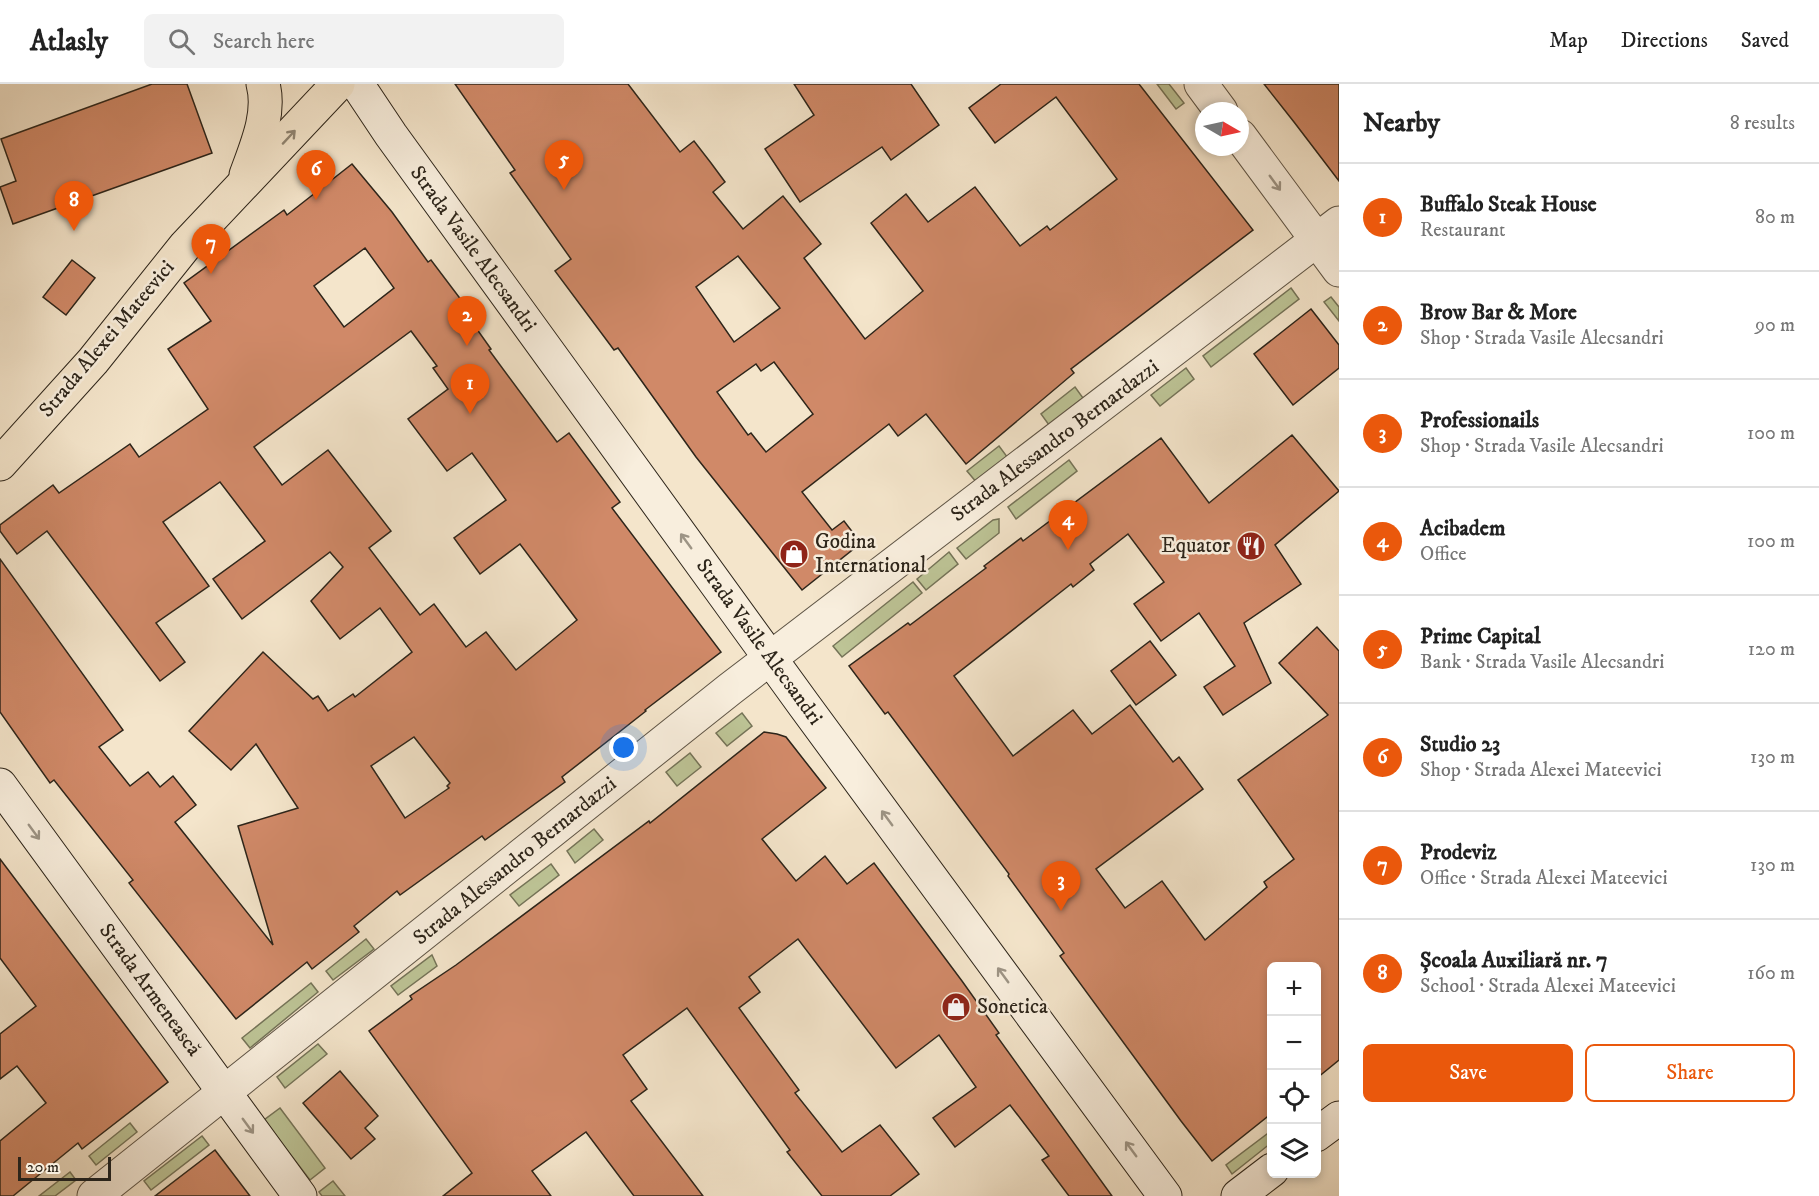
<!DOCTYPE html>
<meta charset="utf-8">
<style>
:root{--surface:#fff;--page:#f2f2f2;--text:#222;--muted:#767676;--line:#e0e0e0;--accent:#ea580c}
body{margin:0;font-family:"IM FELL DW Pica",serif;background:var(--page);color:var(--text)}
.controls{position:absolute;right:18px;bottom:18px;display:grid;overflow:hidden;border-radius:9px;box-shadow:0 3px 9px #0003}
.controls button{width:54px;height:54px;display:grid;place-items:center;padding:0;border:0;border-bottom:2px solid var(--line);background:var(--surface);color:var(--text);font:30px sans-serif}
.compass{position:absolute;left:1195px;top:18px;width:54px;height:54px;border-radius:50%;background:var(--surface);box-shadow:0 3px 9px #0003;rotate:99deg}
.scale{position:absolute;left:18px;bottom:15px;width:93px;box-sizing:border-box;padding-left:6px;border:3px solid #2d251a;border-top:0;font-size:16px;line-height:21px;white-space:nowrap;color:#2d251a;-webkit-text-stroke:4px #f8eedd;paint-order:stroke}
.you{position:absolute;left:624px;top:664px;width:21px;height:21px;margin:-15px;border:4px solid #fff;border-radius:50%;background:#1a73e8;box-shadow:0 0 0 9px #1a73e833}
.badge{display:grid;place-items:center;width:39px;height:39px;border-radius:50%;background:var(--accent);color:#fff;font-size:20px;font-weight:700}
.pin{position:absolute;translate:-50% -50px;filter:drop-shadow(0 2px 3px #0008)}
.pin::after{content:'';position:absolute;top:32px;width:21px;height:18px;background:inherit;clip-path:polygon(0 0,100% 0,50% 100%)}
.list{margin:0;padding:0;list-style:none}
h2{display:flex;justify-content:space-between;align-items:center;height:78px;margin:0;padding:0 24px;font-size:26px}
h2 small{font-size:20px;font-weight:400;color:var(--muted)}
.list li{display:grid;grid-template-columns:39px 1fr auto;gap:18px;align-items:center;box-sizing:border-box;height:108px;padding:0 24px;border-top:2px solid var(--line)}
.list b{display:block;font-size:22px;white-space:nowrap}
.list p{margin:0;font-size:20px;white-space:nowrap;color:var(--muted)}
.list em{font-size:20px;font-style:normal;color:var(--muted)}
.actions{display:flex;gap:12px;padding:18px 24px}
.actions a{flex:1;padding:14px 0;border:2px solid var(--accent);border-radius:9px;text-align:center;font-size:21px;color:var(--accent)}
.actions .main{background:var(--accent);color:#fff}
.icon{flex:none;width:33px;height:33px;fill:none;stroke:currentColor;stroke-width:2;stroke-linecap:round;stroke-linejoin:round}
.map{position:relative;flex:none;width:1339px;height:1112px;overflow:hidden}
header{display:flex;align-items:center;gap:36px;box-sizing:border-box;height:84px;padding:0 30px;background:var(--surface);border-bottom:2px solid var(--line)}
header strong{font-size:28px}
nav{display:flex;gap:33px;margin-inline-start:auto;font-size:21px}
.search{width:420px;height:54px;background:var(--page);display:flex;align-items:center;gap:15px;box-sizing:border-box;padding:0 21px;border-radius:9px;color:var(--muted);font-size:22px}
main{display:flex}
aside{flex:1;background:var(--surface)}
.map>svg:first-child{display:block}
.green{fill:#bdc496;stroke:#757458;stroke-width:1.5}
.building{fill:#d08968;stroke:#2d251a;stroke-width:1.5;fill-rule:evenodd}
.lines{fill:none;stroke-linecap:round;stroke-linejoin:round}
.minor-casing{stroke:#5f5546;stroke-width:35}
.secondary-casing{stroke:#2d251a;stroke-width:35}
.primary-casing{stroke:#2d251a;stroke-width:35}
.minor{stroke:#f8eedd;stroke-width:33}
.secondary{stroke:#f8eedd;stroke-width:33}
.primary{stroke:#f4e5cb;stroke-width:33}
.oneway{stroke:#908572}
.oneway2{stroke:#9d9485}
.labels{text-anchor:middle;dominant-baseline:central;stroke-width:5;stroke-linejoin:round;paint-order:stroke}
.street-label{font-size:21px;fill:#2d251a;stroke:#f8eedd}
.poi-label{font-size:21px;fill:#2d251a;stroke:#f8eedd;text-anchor:start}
</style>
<header>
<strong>Atlasly</strong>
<div class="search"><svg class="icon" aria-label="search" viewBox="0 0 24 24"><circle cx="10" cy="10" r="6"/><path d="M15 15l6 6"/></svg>Search here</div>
<nav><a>Map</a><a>Directions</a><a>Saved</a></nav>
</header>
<main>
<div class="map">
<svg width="1339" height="1112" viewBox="0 0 1339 1112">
<rect width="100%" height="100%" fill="#f4e5cb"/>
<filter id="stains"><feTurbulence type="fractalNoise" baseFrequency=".00333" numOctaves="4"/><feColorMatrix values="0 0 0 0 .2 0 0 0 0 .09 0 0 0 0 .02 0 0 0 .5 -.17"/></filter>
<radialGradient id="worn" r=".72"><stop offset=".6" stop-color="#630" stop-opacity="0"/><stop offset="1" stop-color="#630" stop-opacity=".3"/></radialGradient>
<g class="green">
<polygon points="1157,0 1169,0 1184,19 1176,25"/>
<polygon points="1291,204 1299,215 1211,283 1203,272"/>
<polygon points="1331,213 1339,223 1339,237 1324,218"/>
<polygon points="1186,284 1194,295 1160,322 1151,311"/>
<polygon points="1075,303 1083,314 1049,341 1041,330"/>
<polygon points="999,362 1008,374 977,399 967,387"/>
<polygon points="1069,376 1077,387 1016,435 1008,423"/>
<polygon points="999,435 999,449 966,475 957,464 993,436"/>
<polygon points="949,468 958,480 926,506 917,495"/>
<polygon points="913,498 922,509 842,573 833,562"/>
<polygon points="742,629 752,642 727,662 716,649"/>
<polygon points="690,669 701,683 677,702 666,688"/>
<polygon points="594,745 603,756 575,779 567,767"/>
<polygon points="551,780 559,791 519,822 510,811"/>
<polygon points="366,855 374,865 333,896 326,887"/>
<polygon points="432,871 437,882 398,911 391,902"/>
<polygon points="311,899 318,908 250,964 242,954"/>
<polygon points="318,960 327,970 285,1004 277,993"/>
<polygon points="280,1024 325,1084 310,1096 264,1036"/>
<polygon points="130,1039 137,1048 96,1081 89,1072"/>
<polygon points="1271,1047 1271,1059 1232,1090 1226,1081"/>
<polygon points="202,1052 209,1061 151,1106 144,1097"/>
<polygon points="70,1088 76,1096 55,1112 39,1112"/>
<polygon points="333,1097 345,1112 322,1112 319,1108"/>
</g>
<g class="building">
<polygon points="152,0 187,0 212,69 13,140 0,103 16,97 1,55"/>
<path d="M455 0H628L680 68 694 57 711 79 725 98 713 108 743 145 783 112 821 160 804 174 865 255 923 207 871 139 906 110 928 138 975 103 1020 162 1047 142 1050 146 1117 95 1056 13 995 59 969 24 1001 0H1139L1253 146 1071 285 1074 289 966 380 926 330 898 352 889 340 802 408 832 446 844 437 861 459 802 506 696 373 618 264 614 266 555 187 571 175 510 89 515 86ZM738 172 780 224 734 258 696 203ZM774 278 813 330 766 368 751 349 748 351 717 308 756 280 761 287Z"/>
<polygon points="794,0 911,0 939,41 891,76 882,63 800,118 765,65 814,31"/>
<polygon points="1264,0 1339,0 1339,97 1294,38"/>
<path d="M352 80 392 128 428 178 431 176 468 225 464 227 491 265 489 266 557 358 569 349 620 418 612 424 721 568 645 626 646 627 562 693 565 698 485 756 482 752 400 811 397 807 354 842 359 848 312 885 307 878 236 935 129 799 133 796 54 696 50 699 0 628V475L123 646 99 663 130 702 148 688 160 703 173 692 196 721 175 738 273 861 238 742 298 724 256 660 231 686 189 647 263 568 313 615 318 612 328 627 353 610 355 613 412 568 380 524 340 555 311 517 343 483 330 468 242 535 213 495 265 457 220 398 163 438 209 502 156 539 185 578 160 597 47 447 17 470 0 447V441L53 401 59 409 130 360 139 373 208 325 168 265 211 237 184 199 284 126 287 131ZM365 164 394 204 344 243 314 202ZM411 247 437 282 433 284 448 305 408 335 447 387 472 369 506 416 454 454 480 490 520 460 577 536 516 586 486 548 466 563 434 520 420 531 369 464 391 447 328 366 282 401 254 363ZM414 653 450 699 447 702 449 704 405 734 371 682Z"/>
<polygon points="72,176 95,194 66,231 43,213"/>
<polygon points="1311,225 1339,261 1339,284 1293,321 1254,270"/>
<polygon points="1292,351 1339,407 1275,461 1301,500 1244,539 1271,599 1223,631 1204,603 1235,582 1199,529 1161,557 1134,520 1164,498 1128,450 1090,480 1094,486 1073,503 1071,500 954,592 1013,672 1073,626 1092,650 1130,621 1173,678 1179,673 1203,705 1096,785 1125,824 1162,797 1205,856 1267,803 1264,798 1294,775 1238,696 1328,631 1279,579 1317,543 1339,567 1339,976 1317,994 1317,882 1272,882 1272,1029 1212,1077 1181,1037 1060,872 1064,869 1008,792 1009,790 888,628 885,630 849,582 908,539 910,541 986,484 984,482 1021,454 1023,457 1161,354 1209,419"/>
<polygon points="1150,557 1176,591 1136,621 1111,587"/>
<polygon points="764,648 777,650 786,653 826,704 762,755 796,797 825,772 847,800 874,779 962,897 999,949 996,951 1112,1112 1069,1112 1042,1076 1049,1072 1010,1021 955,1063 933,1034 976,1003 939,951 896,984 798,855 749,893 760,908 739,924 799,1006 795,1009 842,1068 880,1041 919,1090 890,1112 822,1112 787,1068 790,1066 687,924 623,971 647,1005 631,1017 703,1112 634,1112 586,1048 532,1087 551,1112 443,1112 472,1089 369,947 412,915 410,912 456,881 649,737 650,739"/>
<polygon points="0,775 168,998 82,1065 78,1059 13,1112 0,1112 0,1057 46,1019 17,982 0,995 0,950 36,922 0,874"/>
<polygon points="340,987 378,1032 365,1044 375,1055 351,1075 303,1019"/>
<polygon points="215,1066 250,1112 155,1112"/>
</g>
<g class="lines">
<g class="minor-casing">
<g id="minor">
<polyline points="1201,0 1221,27"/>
<polyline points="1240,52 1339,186"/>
<polyline points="94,1112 730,605 1339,139"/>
</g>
</g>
<g class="secondary-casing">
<g id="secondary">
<polyline points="357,0 391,51 804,621 1165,1112"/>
<polyline points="0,701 300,1112"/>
<polyline points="1316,1051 1339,1034"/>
<polyline points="1238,1112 1272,1086"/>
</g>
</g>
<g class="primary-casing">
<g id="primary">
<path d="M246 91C256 63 271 30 263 0"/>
<polyline points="0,380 93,277 185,162 338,0"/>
</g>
</g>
<use href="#minor" class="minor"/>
<use href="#secondary" class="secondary"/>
<use href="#primary" class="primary"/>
</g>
<defs><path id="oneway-shaft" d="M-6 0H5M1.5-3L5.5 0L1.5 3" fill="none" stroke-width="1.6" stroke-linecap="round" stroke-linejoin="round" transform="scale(1.5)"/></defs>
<use class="oneway" href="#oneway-shaft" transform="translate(289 53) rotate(-47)"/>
<g class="oneway2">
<use href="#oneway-shaft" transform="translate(1275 99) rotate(54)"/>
<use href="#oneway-shaft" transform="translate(686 457) rotate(-126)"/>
<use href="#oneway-shaft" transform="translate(887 734) rotate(-126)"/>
<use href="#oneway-shaft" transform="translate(34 748) rotate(54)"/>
<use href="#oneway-shaft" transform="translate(1003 891) rotate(-126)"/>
<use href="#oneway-shaft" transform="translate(248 1042) rotate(54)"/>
<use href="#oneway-shaft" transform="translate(1131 1065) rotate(-126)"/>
</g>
<defs>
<g id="restaurant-disc" transform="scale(1.5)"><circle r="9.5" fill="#8f2418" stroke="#f8eedd"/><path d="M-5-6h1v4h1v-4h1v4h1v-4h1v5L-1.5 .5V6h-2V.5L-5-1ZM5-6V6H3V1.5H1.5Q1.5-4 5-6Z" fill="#fff"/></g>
<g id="shop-disc" transform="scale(1.5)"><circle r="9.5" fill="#8f2418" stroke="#f8eedd"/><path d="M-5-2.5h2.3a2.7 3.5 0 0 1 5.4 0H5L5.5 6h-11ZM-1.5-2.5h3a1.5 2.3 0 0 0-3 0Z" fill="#fff"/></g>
</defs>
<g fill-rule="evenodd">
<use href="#restaurant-disc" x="1251" y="462"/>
<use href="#shop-disc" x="794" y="470"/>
<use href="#shop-disc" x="956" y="923"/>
</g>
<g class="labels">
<g class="street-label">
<text transform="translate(473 165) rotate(54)">Strada Vasile Alecsandri</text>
<text transform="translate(107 255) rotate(-50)">Strada Alexei Mateevici</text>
<text transform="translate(1055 357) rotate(-37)">Strada Alessandro Bernardazzi</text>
<text transform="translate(759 558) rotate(54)">Strada Vasile Alecsandri</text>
<text transform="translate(515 777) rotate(-39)">Strada Alessandro Bernardazzi</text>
<text transform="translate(150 906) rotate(54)">Strada Armenească</text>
</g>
<g class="poi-label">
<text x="815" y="458">Godina<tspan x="815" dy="24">International</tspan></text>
<text x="1230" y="462" text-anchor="end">Equator</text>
<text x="977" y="923">Sonetica</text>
</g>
</g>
<rect width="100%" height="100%" filter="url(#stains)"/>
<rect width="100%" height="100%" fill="url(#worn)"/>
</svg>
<div class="controls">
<button>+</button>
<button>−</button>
<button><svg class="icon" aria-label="locate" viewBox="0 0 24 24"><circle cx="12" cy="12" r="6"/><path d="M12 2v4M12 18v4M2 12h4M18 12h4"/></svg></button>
<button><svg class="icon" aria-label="layers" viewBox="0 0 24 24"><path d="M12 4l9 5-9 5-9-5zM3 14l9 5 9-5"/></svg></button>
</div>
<svg class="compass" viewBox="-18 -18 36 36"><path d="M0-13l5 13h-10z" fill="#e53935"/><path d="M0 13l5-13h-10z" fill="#767676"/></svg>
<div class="scale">20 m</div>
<div class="you"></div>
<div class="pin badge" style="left:470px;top:330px">1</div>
<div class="pin badge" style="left:467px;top:262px">2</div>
<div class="pin badge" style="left:1061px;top:827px">3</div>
<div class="pin badge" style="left:1068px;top:466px">4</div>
<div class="pin badge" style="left:564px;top:106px">5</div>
<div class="pin badge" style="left:316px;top:116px">6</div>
<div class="pin badge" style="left:211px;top:190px">7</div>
<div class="pin badge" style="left:74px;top:147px">8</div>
</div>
<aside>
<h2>Nearby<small>8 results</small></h2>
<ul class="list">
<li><span class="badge">1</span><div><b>Buffalo Steak House</b><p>Restaurant</p></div><em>80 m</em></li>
<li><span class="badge">2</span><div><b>Brow Bar &amp; More</b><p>Shop · Strada Vasile Alecsandri</p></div><em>90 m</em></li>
<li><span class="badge">3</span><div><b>Professionails</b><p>Shop · Strada Vasile Alecsandri</p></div><em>100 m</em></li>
<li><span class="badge">4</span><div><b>Acibadem</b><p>Office</p></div><em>100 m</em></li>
<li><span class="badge">5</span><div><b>Prime Capital</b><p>Bank · Strada Vasile Alecsandri</p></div><em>120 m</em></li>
<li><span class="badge">6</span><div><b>Studio 23</b><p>Shop · Strada Alexei Mateevici</p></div><em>130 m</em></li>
<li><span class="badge">7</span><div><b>Prodeviz</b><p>Office · Strada Alexei Mateevici</p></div><em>130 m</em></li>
<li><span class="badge">8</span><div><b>Școala Auxiliară nr. 7</b><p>School · Strada Alexei Mateevici</p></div><em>160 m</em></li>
</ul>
<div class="actions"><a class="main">Save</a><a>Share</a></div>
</aside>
</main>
